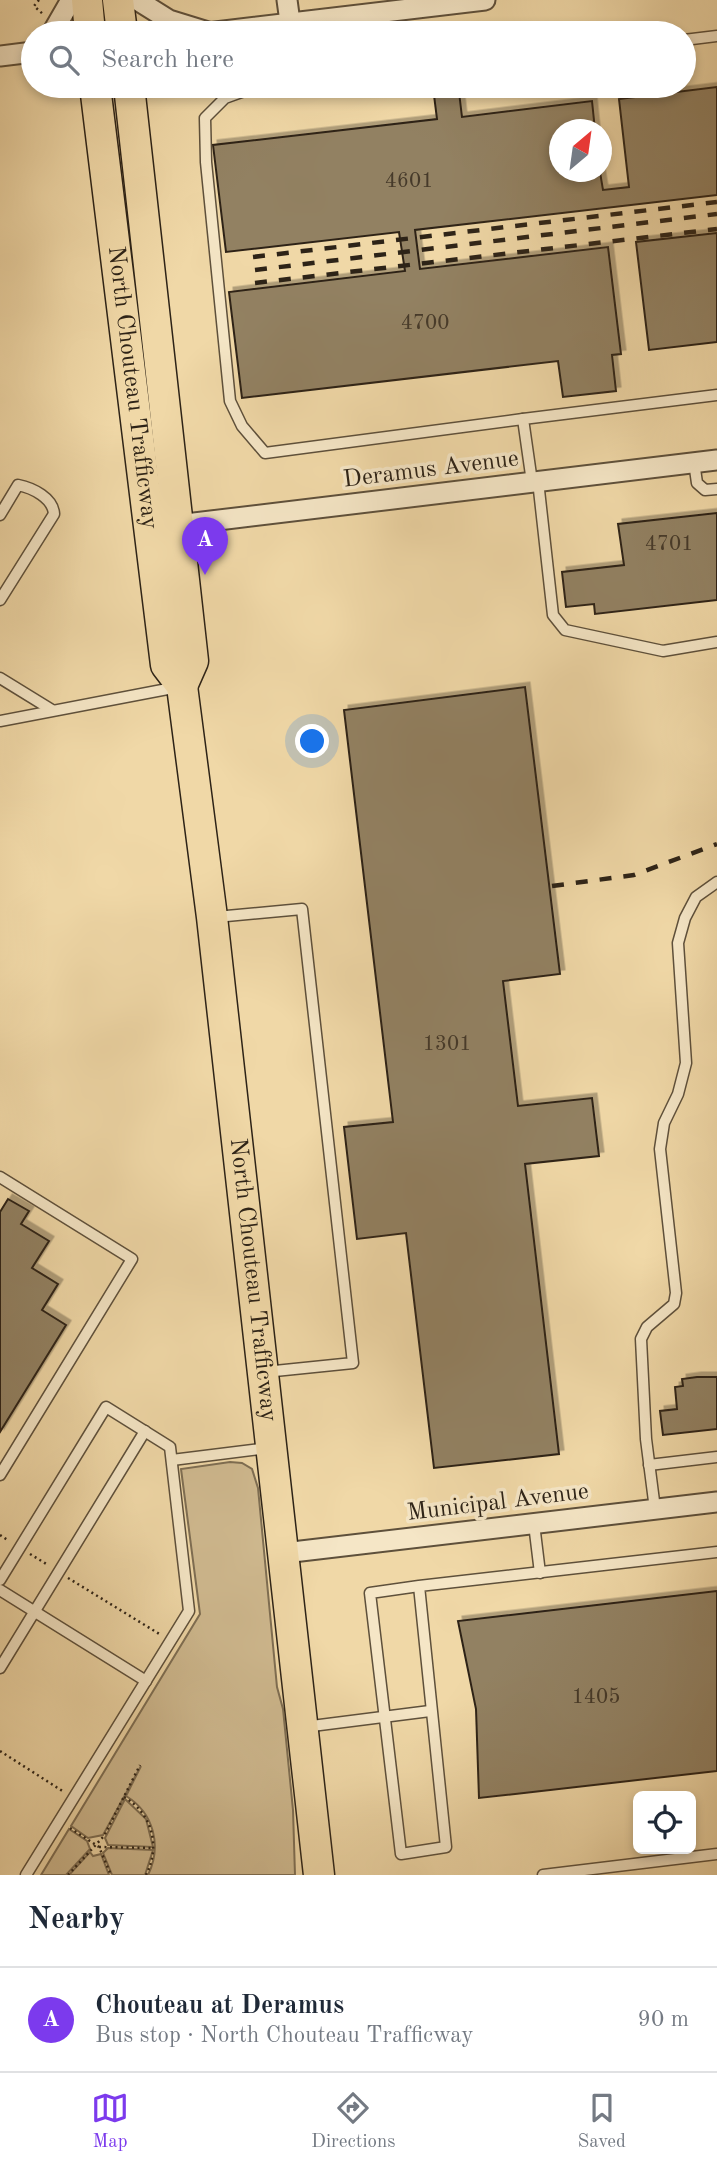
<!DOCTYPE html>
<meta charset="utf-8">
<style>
:root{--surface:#fff;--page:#f6f6f7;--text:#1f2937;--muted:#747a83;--line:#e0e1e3;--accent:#7c3aed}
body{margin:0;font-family:"Old Standard TT",serif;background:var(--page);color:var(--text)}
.controls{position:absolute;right:21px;bottom:21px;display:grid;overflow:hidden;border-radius:10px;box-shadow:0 4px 10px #0003}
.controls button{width:63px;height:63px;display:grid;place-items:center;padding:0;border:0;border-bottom:2px solid var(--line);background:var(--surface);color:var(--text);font:35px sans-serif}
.compass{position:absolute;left:549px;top:119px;width:63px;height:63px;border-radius:50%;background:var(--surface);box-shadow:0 4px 10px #0003;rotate:29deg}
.you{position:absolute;left:313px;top:742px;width:24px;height:24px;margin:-18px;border:5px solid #fff;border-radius:50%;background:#1a73e8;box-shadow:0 0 0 10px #1a73e833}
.badge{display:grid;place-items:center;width:46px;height:46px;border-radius:50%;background:var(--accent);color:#fff;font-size:23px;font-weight:700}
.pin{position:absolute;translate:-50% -58px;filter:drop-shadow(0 2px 4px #0008)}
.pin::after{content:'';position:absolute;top:37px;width:24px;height:21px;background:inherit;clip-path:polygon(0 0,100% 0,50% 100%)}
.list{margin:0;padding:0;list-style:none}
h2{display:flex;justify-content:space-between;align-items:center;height:91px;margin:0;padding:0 28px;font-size:30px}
h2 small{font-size:23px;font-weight:400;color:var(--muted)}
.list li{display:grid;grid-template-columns:46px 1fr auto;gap:21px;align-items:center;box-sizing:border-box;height:105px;padding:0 28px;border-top:2px solid var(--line)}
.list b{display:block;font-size:26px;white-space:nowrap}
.list p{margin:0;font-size:23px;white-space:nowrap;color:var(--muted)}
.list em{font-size:23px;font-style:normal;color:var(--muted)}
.icon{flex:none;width:38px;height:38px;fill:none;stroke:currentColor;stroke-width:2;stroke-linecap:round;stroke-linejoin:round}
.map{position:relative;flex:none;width:717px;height:1875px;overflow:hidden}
.search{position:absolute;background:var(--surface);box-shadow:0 4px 10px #0003;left:21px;right:21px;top:21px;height:77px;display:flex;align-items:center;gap:18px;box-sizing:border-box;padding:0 24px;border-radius:38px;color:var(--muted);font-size:26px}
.sheet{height:196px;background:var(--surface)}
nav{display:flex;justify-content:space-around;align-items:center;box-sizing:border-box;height:98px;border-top:2px solid var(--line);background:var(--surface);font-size:19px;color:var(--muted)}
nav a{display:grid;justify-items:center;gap:4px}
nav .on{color:var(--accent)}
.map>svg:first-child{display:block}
.green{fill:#cfb98f;stroke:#7e6e53;stroke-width:2}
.building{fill:#928162;stroke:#2d2317;stroke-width:2;filter:url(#shadow)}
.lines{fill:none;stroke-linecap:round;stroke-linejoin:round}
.lane-casing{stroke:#5e503b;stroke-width:13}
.street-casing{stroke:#5e503b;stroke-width:23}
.primary-casing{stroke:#2d2317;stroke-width:33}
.path{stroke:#2d2317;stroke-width:2.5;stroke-dasharray:2 3.5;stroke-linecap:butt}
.lane{stroke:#f5e6c6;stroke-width:10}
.street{stroke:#f5e6c6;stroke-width:19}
.primary{stroke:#f0d8a7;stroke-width:30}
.rail{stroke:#2d2317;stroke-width:4.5;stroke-dasharray:12 12;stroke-linecap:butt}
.labels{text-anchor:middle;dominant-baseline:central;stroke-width:7;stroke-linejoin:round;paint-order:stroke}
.number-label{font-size:21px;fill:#463a2a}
.street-label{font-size:24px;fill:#2d2317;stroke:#f5e6c6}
</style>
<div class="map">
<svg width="717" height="1875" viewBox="0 0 717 1875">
<defs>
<filter id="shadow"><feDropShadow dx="4.5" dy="-4.5" stdDeviation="0" flood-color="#0004"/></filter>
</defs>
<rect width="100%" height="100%" fill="#f0d8a7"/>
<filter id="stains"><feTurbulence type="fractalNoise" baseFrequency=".00286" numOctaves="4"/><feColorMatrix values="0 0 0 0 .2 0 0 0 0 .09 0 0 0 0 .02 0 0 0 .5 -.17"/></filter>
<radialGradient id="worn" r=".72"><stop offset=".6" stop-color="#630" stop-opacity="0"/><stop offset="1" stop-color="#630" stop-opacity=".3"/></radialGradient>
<g class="green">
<path d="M230 1462 242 1463 252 1469 258 1488 277 1687 283 1709 293 1810 295 1875H148C162 1846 154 1813 126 1796L141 1766 103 1835 88 1838 71 1826 200 1614 181 1469Z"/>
<polygon points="125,1799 146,1819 153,1847 108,1845 105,1838"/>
<polygon points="69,1829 87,1841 90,1849 66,1875 41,1875"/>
<polygon points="108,1848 153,1850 145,1875 112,1875 103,1853"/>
<polygon points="90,1852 93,1856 101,1854 109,1875 69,1875"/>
</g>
<g class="building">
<polygon points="717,87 717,195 415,230 420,269 608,247 621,354 612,355 616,391 563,397 558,361 242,398 229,292 405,271 399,232 226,252 213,145 437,119 434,95 459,92 462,117 592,101 595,130 559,130 559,172 600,172 603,190 629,187 619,99"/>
<polygon points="717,233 717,342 649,350 636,242"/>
<polygon points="717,513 717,600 595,614 594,604 566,607 562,572 624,565 618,524"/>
<polygon points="525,687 560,974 503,981 518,1106 592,1098 599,1156 525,1164 559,1454 434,1468 406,1233 357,1239 344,1127 393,1122 344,710"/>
<polygon points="8,1199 29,1211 21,1224 49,1241 32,1268 58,1284 42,1310 66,1325 0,1432 0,1212"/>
<polygon points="697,1377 717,1377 717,1429 663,1435 660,1411 677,1409 675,1387 683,1386 682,1379"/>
<polygon points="717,1591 717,1771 479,1798 476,1709 458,1621"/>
</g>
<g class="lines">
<g class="lane-casing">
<g id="lane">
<polyline points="366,14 368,33"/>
<polyline points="684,40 717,36"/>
<polyline points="258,86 225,98 205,118 206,162 230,401 242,426 265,453 523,419"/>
<polyline points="694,462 697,483 705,490 717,489"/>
<polyline points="538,481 553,615 565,630 663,651 717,642"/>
<polyline points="532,482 523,419 717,395"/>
<path d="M0 515 18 485C33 488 53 498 54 514L0 600"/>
<polyline points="0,678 52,710"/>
<polyline points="0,721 178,687"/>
<polyline points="216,917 302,909 353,1363 265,1372"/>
<polyline points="0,1177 132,1259 0,1475"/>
<polyline points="172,1460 268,1448"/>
<polyline points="649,1465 717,1457"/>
<polyline points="655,1509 646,1439 641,1339 647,1327 674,1304 676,1293 660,1149 664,1123 678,1094 686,1063 678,943 685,918 696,897 717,882"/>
<polyline points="534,1524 540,1573"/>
<polyline points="0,1580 106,1407 170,1447 189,1611 26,1875"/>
<polyline points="419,1586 446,1847 401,1854 370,1593 419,1586 717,1552"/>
<polyline points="0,1590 146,1681"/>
<polyline points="0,1668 145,1431"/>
<polyline points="304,1727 430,1711"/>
<polyline points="543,1875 717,1854"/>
</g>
</g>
<g class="street-casing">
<g id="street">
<polyline points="137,0 169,20 208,32"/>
<polyline points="287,0 290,22"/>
<polyline points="52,33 71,0"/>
<polyline points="207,33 485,0"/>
<polyline points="0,56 33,52"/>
<polyline points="169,526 717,460"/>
<polyline points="284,1553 717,1502"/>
</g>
</g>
<g class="primary-casing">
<g id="primary">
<polyline points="87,0 90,33"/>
<polyline points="118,0 122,33"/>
<path id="s1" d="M95 86 166 665 182 686 212 917 319 1875"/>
<polyline points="129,86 193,661 182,686"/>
</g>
</g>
<g class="path">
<polyline points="39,0 34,6 44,15"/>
<polyline points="0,1535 9,1541"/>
<polyline points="30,1554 48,1565"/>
<polyline points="68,1578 161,1635"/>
<polyline points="0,1751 64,1792"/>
<path d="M124 1797C152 1813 161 1846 146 1875"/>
<polyline points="70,1828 99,1847 111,1875"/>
<polyline points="99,1847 154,1848"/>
<polyline points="68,1875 104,1836 140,1765"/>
</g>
<use href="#lane" class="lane"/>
<use href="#street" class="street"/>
<use href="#primary" class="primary"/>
<g class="rail">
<polyline points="253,257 717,202"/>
<polyline points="255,270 717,214"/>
<polyline points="255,283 717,229"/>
<polyline points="552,886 634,875 717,844"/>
</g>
</g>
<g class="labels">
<g class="number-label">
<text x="409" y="181">4601</text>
<text x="425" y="323">4700</text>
<text x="669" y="544">4701</text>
<text x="447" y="1044">1301</text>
<text x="596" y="1697">1405</text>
</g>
<g class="street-label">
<text stroke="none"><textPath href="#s1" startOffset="304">North Chouteau Trafficway</textPath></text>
<text transform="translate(431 470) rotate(-7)">Deramus Avenue</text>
<text stroke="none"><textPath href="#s1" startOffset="1208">North Chouteau Trafficway</textPath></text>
<text transform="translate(498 1503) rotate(-7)">Municipal Avenue</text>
</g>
</g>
<rect width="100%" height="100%" filter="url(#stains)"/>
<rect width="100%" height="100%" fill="url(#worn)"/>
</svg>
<div class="controls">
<button><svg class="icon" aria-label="locate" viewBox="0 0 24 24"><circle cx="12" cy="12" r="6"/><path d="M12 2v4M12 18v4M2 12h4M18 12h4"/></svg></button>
</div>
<svg class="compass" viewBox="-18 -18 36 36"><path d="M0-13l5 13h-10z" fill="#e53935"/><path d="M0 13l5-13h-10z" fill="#747a83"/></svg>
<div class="you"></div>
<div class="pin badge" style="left:205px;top:575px">A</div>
<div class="search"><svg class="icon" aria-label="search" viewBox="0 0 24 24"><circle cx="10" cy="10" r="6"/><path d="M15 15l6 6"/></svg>Search here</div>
</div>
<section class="sheet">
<h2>Nearby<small></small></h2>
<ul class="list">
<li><span class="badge">A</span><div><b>Chouteau at Deramus</b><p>Bus stop · North Chouteau Trafficway</p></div><em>90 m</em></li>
</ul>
</section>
<nav>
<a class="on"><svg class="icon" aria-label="map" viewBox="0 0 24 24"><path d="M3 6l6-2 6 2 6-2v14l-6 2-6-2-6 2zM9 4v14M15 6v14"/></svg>Map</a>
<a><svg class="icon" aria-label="directions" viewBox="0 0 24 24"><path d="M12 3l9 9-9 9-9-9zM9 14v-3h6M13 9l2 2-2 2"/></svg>Directions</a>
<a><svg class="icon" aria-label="saved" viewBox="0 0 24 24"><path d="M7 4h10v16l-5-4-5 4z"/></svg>Saved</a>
</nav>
